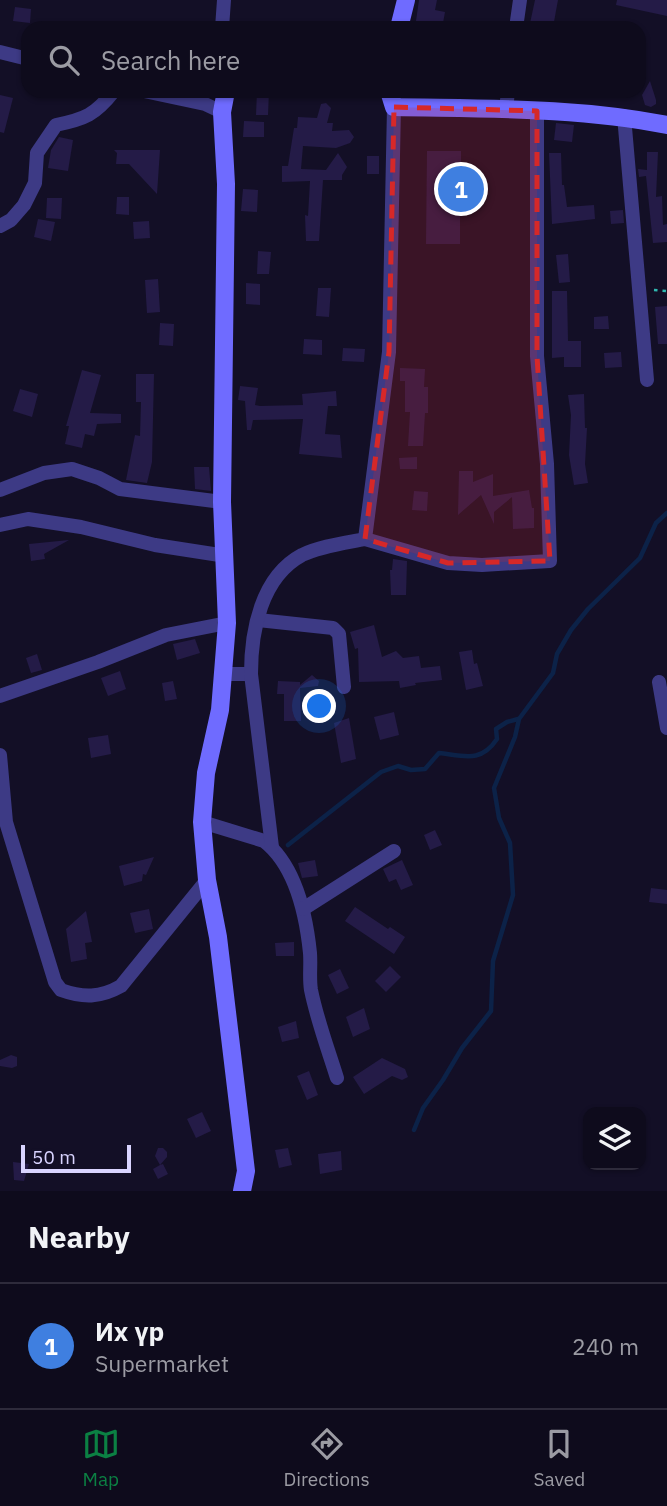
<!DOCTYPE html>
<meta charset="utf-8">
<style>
:root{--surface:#0e0b1c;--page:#171425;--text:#f1f3f6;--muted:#9b9ba3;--line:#2e2b3b;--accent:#0b8043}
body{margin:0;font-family:"IBM Plex Sans",sans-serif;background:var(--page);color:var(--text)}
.controls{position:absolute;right:21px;bottom:21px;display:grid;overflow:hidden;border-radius:14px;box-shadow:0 2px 5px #0004}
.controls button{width:63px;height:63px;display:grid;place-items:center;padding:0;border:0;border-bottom:2px solid var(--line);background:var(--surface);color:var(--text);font:35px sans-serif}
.scale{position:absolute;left:21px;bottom:18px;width:110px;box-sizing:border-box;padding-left:7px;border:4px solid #d9d4ff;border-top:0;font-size:19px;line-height:24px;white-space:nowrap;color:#d9d4ff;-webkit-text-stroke:5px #130f26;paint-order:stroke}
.you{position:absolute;left:320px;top:707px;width:24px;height:24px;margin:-18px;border:5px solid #fff;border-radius:50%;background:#1a73e8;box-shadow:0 0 0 10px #1a73e833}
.badge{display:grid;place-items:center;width:46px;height:46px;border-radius:50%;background:var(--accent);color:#fff;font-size:23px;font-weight:700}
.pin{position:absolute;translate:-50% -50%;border:4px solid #fff;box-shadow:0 2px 7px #0006}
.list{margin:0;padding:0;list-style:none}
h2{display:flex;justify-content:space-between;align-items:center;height:91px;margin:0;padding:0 28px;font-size:30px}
h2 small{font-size:23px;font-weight:400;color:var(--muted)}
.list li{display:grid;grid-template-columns:46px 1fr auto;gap:21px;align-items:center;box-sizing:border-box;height:126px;padding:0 28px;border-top:2px solid var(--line)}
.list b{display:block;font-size:26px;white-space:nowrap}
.list p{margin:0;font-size:23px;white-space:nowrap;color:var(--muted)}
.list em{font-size:23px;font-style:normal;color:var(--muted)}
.icon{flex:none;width:38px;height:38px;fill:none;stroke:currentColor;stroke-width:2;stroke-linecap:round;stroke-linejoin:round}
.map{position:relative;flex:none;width:667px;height:1191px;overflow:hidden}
.search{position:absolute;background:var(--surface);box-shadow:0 2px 5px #0004;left:21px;right:21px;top:21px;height:77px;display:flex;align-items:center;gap:18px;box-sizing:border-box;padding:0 24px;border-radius:21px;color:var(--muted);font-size:26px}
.sheet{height:217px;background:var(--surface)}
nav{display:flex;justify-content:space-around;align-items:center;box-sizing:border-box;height:98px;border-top:2px solid var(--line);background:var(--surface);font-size:19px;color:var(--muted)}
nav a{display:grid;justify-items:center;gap:4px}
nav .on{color:var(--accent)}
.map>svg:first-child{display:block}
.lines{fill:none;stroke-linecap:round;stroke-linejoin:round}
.stream{stroke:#0c2248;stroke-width:4.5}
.building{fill:#241b47}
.path{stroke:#2fb8b0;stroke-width:2.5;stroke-dasharray:3.5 5;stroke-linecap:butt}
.street{stroke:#3d3a85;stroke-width:14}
.secondary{stroke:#6f6bff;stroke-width:18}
.marked{fill:#d62828;fill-opacity:0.2;stroke:#d62828;stroke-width:5;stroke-dasharray:14 9;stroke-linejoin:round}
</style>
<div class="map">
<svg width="667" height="1191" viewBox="0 0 667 1191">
<rect width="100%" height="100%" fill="#130f26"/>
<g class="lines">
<g class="stream">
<path d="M288 845 381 772 398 766 411 770 425 769 439 753C465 756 481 763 497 739L496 729 507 722 518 719"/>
<polyline points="414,1130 423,1108 443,1080 462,1048 491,1011 493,961 513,895 510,843 499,818 494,788 515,737 519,719 553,673 557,654 571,630 588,609 640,558 656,523 667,513"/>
</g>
</g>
<g class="building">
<polygon points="419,0 437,0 435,10 445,12 443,23 432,21 431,28 415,28"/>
<polygon points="535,0 558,0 553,27 529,28"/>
<polygon points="617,0 667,0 667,16 616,5"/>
<polygon points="15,7 31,9 30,23 13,21"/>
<polygon points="650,81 656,100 656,104 651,107 645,105 642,95"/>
<polygon points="257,91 269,91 268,115 256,115"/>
<polygon points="0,95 13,98 4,133 0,132"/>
<polygon points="326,103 331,108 327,123 333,123 332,131 349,130 354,137 350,143 336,148 303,146 301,169 326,170 338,153 347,167 342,175 342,180 323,180 319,241 306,241 305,215 308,216 310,181 282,182 282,166 288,166 294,128 297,128 298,117 317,118 321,104"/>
<polygon points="244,121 264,122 264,137 243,137"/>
<polygon points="556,123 574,125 572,142 554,140"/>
<polygon points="59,137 73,140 68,171 48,168 51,150"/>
<polygon points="114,150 160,150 157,194 129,164 116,164 117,153"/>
<polygon points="427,151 461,151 461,183 470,183 470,209 460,209 460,244 426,244"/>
<polygon points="647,152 658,152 656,197 662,196 663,225 667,224 667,242 653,243 646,176 639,177 638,169 647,170"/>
<polygon points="549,153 561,153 562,185 564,185 567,207 594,205 595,219 552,224"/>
<rect x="367" y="156" width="12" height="18"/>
<polygon points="243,189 258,190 257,212 241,211"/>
<polygon points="117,197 129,197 129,215 116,214"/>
<polygon points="47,198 62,198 61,219 46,218"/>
<polygon points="623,210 624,223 611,224 610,211"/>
<polygon points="38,219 55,222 51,241 34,237"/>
<polygon points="149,221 150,238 134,239 133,222"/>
<polygon points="258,251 271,252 269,274 257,274"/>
<polygon points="568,254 570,282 559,283 556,255"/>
<polygon points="158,279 160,312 147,313 145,280"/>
<polygon points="246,283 260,284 260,305 246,304"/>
<polygon points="318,288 331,288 329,317 316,316"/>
<polygon points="552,291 567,291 568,341 581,341 581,367 564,367 564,357 552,358"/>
<polygon points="667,306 667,344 658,344 655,307"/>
<polygon points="608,316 609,329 594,329 594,317"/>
<polygon points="160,323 174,324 173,346 159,345"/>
<polygon points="304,339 322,340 322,355 303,354"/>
<polygon points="343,348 365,349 364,362 342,361"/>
<polygon points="621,352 622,367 605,368 604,353"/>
<polygon points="400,368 425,369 424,387 428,387 428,413 425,413 423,446 408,446 410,412 405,412 405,381 400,381"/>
<polygon points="82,370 101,375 90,413 121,414 121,423 97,424 94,436 85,434 82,448 65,444 69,426 66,426"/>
<polygon points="136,374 154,374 152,462 147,483 126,480 135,435 140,436 141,402 136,402"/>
<polygon points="240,386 258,388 255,405 260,406 303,405 302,394 336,391 337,406 328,406 325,434 340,435 342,458 299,454 303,419 253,420 251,430 247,430 245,401 238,400"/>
<polygon points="20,389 38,394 32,417 13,411"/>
<polygon points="584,394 585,428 587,428 585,464 588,483 574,485 569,455 571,415 568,395"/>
<polygon points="417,457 417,469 400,469 399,458"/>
<polygon points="194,467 209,467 211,491 195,489"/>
<polygon points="459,471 473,471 473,482 493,474 493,496 529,490 532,508 534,508 534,528 513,529 512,497 494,512 494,524 481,495 458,515"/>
<polygon points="414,491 428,492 427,511 412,510"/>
<polygon points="69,540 44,554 45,559 31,561 29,544"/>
<polygon points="393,559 407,561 406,595 391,595 390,570 392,570"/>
<polygon points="374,625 382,657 396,651 403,658 419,656 421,668 440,666 442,680 415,683 416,685 400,688 399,681 359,682 358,648 355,649 350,632"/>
<polygon points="195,639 200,653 177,660 173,644"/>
<polygon points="472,650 474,664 477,663 483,686 466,690 459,652"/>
<polygon points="37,654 42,670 31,673 26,658"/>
<polygon points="120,671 126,689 108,696 101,678"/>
<polygon points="312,675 319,681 318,686 300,688 301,721 284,721 284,694 277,694 278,681 300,682 300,685"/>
<polygon points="173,681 177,699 165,701 162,683"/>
<polygon points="394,712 399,735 380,740 374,717"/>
<polygon points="349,718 356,759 341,763 334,723"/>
<polygon points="108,735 111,754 91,758 88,738"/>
<polygon points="435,830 442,845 430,850 424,835"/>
<polygon points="154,857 146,875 143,874 142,881 124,886 119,866"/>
<polygon points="315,860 318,876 302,878 298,863"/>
<polygon points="402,860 413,885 401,890 396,879 389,882 383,869"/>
<polygon points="651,888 667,890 667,904 649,902"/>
<polygon points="355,907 388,929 390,927 405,937 394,954 345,921"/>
<polygon points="149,909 153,929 135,933 130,913"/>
<polygon points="86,911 92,942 85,943 87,959 71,962 66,929"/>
<polygon points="294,942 294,956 276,956 275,943"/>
<polygon points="390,966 401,977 386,992 375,981"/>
<polygon points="340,969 349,988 337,994 328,975"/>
<polygon points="364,1008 370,1029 353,1037 346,1017"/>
<polygon points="296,1021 299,1038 282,1042 278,1027"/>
<polygon points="11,1055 17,1057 17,1066 12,1068 0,1066 0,1060"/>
<polygon points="382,1058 405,1069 408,1077 402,1080 392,1076 364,1094 353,1077"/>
<polygon points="309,1071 318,1095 307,1100 297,1076"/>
<polygon points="202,1112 211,1131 196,1138 187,1119"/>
<polygon points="158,1148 163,1148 167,1152 167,1157 160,1165 163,1164 168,1174 158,1179 153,1169 160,1165 155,1156"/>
<polygon points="288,1148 292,1165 279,1168 275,1150"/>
<polygon points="341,1151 342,1170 320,1174 318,1154"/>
<polygon points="13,1162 29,1164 24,1181 14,1180"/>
</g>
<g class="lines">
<polyline class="path" points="654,290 667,291"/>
<g class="street">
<polyline points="222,28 224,0"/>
<polyline points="516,28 520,0"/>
<polyline points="0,52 28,59"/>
<polyline points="144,91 205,104 222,112"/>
<polyline points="394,107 389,352 365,539 448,563 482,565 550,561 547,464 537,356 537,111"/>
<polyline points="506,110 508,91"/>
<polyline points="624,116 647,380"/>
<path d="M0 226 11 220 24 205 35 183 37 153 56 125C85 119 95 115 114 91"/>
<polyline points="0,490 44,473 72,469 99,478 120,489 222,502"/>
<polyline points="0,525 28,519 81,527 155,545 226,556"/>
<polyline points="258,620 333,628 339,634 344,687"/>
<polyline points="223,674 251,674"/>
<polyline points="659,682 667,728"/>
<polyline points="0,696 98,662 166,635 227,623"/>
<path d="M0 755 6 822 55 982 61 990C83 998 100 998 121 986L207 880"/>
<path d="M202 822 264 841C296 866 306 914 310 953 311 965 309 978 311 990 317 1020 328 1049 337 1078"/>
<path d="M272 847 251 674C251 631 261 577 302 555 321 546 345 543 365 539"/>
<polyline points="303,909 394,851"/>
</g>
<g class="secondary">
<polyline points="399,28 406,0"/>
<polyline points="226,91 222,112 226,184 222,502 227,623 220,710 206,773 202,822 207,880 218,937 246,1171 242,1191"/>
<path d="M389 91 394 107C486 109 577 107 667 125"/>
</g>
</g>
<path class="marked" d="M394 107 537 111V356L550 561 448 563 365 539 389 352Z"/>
</svg>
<div class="controls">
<button><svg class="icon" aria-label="layers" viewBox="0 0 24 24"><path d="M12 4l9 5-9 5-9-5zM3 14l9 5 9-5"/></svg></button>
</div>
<div class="scale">50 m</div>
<div class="you"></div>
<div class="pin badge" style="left:461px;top:189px;background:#3f7fe0">1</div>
<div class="search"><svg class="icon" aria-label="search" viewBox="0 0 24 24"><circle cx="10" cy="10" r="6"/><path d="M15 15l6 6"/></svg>Search here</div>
</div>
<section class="sheet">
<h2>Nearby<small></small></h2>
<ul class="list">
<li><span class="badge" style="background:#3f7fe0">1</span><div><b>Их үр</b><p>Supermarket</p></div><em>240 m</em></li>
</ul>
</section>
<nav>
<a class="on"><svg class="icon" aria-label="map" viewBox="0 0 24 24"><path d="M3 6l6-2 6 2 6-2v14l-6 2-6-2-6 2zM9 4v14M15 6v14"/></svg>Map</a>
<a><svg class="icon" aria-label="directions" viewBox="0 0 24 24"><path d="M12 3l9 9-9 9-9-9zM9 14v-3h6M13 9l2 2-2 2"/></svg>Directions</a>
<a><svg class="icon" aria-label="saved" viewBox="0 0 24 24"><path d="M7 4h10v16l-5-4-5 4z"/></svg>Saved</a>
</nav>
